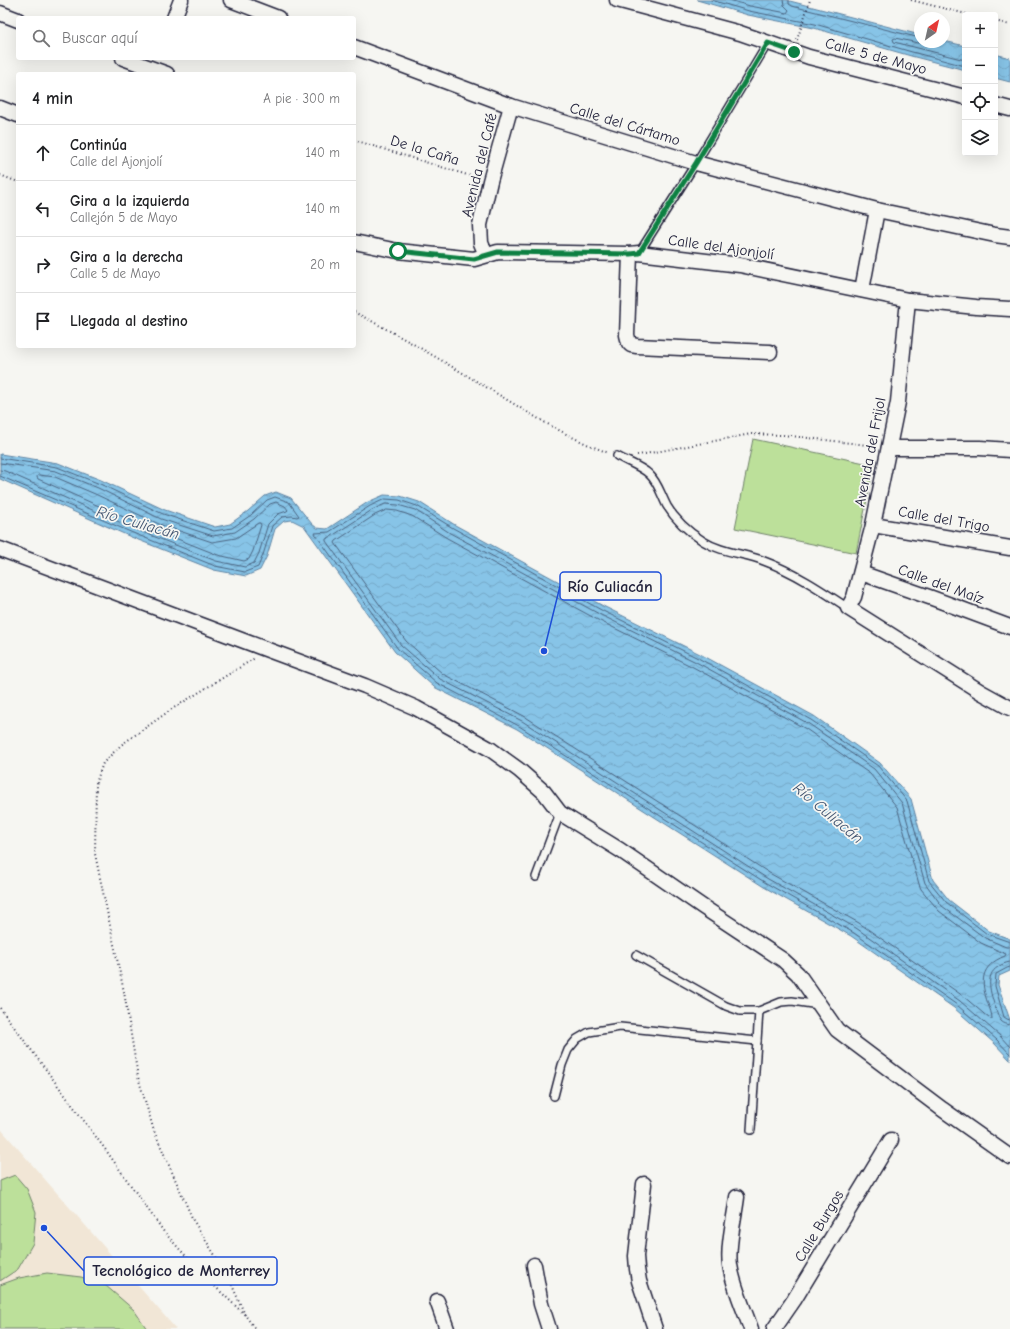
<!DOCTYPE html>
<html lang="es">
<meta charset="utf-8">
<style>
:root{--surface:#fff;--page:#f2f2f2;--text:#202124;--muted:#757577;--line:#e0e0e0}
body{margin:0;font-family:"Comic Neue",sans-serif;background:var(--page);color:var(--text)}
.controls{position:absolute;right:12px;top:12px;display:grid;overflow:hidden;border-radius:4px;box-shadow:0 4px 16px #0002}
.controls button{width:36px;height:36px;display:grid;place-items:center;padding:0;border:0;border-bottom:1px solid var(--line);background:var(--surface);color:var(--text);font:20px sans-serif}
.compass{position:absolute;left:914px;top:12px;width:36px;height:36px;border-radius:50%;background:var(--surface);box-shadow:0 4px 16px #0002;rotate:34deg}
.stop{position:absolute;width:12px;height:12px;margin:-9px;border:3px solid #0b8043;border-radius:50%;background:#fff}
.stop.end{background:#0b8043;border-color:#fff;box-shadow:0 1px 4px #0008}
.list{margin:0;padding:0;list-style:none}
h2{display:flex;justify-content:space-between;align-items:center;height:52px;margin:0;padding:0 16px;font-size:17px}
h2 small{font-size:13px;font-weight:400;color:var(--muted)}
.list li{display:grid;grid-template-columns:26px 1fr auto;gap:12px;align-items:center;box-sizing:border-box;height:56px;padding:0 16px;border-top:1px solid var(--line)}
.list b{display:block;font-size:15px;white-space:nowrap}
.list p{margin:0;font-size:13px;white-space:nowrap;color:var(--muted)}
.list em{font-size:13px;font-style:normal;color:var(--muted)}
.icon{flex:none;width:22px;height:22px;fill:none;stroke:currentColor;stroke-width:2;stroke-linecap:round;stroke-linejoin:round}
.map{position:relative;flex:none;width:1010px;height:1329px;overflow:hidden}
.search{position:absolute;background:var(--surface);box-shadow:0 4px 16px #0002;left:16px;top:16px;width:340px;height:44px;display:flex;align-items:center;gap:10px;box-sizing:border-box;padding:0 14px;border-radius:4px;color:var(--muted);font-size:15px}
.panel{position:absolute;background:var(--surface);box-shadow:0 4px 16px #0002;left:16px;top:72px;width:340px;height:276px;border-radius:4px}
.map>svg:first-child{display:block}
.built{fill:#f1e6d6}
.green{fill:#bce09a;stroke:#6f816a}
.water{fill:url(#water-waves);stroke:#5f83a2}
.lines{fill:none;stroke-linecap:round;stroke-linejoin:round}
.shore{stroke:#4a6380;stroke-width:1}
.lane-casing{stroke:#22223b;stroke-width:10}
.street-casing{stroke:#22223b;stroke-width:17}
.path{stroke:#22223b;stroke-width:2;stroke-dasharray:1 3;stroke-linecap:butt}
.lane{stroke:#f6f6f2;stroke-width:7}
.street{stroke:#f6f6f2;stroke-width:14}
.route{stroke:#0b8043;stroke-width:5}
.labels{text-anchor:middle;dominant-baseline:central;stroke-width:3.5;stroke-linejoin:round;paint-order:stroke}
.street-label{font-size:15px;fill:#22223b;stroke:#f6f6f2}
.water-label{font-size:16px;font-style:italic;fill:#40536f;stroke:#f6f6f2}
.leader{fill:none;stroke:#1d4ed8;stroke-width:1.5}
.callout-dot{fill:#1d4ed8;stroke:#f6f6f2;stroke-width:1.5}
.callout{fill:#f6f6f2;stroke:#1d4ed8;stroke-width:1.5}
.callout-label{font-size:16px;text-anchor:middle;font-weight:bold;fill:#22223b}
</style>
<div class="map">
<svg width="1010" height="1329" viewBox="0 0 1010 1329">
<defs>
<pattern id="water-waves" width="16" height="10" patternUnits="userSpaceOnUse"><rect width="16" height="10" fill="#87c4e7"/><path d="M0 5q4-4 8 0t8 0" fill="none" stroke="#74a8c7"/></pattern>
</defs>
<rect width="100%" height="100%" fill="#f6f6f2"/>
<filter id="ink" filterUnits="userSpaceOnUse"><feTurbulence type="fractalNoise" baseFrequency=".025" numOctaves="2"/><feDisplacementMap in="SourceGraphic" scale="8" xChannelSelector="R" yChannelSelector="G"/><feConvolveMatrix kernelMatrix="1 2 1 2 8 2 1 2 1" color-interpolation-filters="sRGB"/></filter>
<g filter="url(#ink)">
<polygon class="built" points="0,1128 176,1329 0,1329"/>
<g class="green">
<polygon points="753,439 874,465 856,553 735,528"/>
<polygon points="15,1175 27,1189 36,1212 33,1243 18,1269 0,1281 0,1181"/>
<polygon points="47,1273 81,1277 105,1285 134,1310 147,1329 0,1329 0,1285 19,1278"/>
</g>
<g class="water">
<polygon points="697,0 786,0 920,35 920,42 944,42 944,41 965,46 965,70 911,56 814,28 748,15"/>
<polygon points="995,54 1010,58 1010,82 995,78"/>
<polygon points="0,454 58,463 101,480 165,510 215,527 230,524 248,511 265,496 276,492 291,498 312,524 317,528 327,529 368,502 384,495 400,496 419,502 455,525 605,607 700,654 814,716 880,763 911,799 933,880 949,900 989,931 1010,939 1010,971 999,976 998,985 1010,1020 1010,1060 994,1043 954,1008 851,936 764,887 517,729 434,687 395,652 304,526 292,520 284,521 275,529 267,556 260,570 246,576 214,570 131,537 0,479"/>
</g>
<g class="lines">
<g class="shore">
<polyline points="711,0 749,11 815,24 912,52 965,66"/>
<polyline points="729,0 750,6 787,13 789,10 784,5 783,0"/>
<polyline points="789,0 789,4 792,6 920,38"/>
<polyline points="924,42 918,43 895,38 893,39 894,42 965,60"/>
<polyline points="0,458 57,467 100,484 163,514 214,531 232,528 251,515 267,500 275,497 289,502 299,516 297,517 292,516 282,517 272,526 263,555 258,567 245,572 215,566 133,533 0,476"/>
<polyline points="0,463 56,471 98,488 161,519 213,536 235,532 254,519 270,504 276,502 285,506 288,510 287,511 278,514 268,524 259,553 254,563 245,567 216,561 135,529 5,471 0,470"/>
<polygon points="39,475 55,477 95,494 159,524 212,542 236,538 258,523 260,523 261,525 253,551 249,559 244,561 218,555 137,523 38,479 37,477"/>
<path d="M387 510 397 511 412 516 447 538 598 620 693 667 806 729 870 774 897 807 919 884 921 889 939 911 981 943 1006 954 1005 956C980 966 980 981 988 1004 990 1009 992 1014 992 1019H990L963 996 859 923 771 874 524 716 443 674 406 641 335 543 336 541 375 515Z"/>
<polyline points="1010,942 987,934 946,902 929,881 907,801 878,766 811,720 698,658 603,611 453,528 417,506 399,500 385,499 370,506 329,532 315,533 316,535 398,649 437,683 519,726 766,883 854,933 957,1005 997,1040 1010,1054"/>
<polyline points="1010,947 1006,947 985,938 942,906 925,883 902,803 874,769 809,724 696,662 601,615 450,533 415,510 398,505 385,504 372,510 332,536 326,539 326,541 401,645 440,679 522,721 768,879 856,928 960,1001 1000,1036 1010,1047"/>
<path d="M1010 962C1005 963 1002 964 998 967 984 975 991 994 995 1007 997 1011 998 1018 1001 1021 1004 1024 1007 1024 1010 1025"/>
<polyline points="1010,967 1007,968 996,974 995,986 1004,1017 1007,1019 1010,1020"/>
</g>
<g class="lane-casing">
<g id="lane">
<polyline points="639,253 696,163 768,43"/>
<path d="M617 456C626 461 642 467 649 474 658 482 661 495 667 506 676 521 689 532 703 541 722 553 744 553 764 561 794 572 821 590 848 608"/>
<polyline points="536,877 560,813"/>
<polyline points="636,955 726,1006 740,1011 759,1011 781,1002 792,1001 819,1005"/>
<polyline points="554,1096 562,1065 568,1050 577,1039 589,1032 620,1027 757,1041"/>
<polyline points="751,1130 759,1011"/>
</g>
</g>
<g class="street-casing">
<g id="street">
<polyline points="231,0 278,18"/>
<polyline points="617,0 740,33 809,57 965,97"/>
<polyline points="0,13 18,20"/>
<polyline points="174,18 181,0"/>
<polyline points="354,47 511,106 696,163 877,210 995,235 1010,237"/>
<polyline points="123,58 167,74"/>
<polyline points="995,105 1010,109"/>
<polyline points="0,108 18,115"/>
<polyline points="354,242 398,251 474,259 498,252 630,254 639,253 740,265 908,300 976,307 1010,309"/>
<polyline points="630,254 627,335 629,343 631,345 637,346 770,352"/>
<polyline points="486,255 481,243 480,225 490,181 511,106"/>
<polyline points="862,290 877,210"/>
<polyline points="908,300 898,402 873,525 854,597 848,608 981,692 1010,708"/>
<polyline points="889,448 980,448 1010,450"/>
<polyline points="873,525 1010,548"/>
<polyline points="0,549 268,650 365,686 416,708 490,749 519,770 544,792 560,813 620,850 703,907 783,960 798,974 837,1030 942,1109 1010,1157"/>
<polyline points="861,573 932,598 1010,627"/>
<polyline points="644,1184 636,1256 637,1269 639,1281 655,1329"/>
<path d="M737 1197C735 1215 727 1247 730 1265 733 1286 744 1309 751 1329"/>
<polyline points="534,1265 541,1304 549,1329"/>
<polyline points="437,1301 447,1329"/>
<polyline points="774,1329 794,1300 891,1140"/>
</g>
</g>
<g class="path">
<polyline points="911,0 970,15"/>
<polyline points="995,21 1010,25"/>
<polyline points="797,40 810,0"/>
<polyline points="354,140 477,178"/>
<polyline points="0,175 18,182"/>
<path d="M354 312C399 335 443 361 486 387 526 411 565 437 609 453"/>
<polyline points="637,455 645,454 751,434 783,435 876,446"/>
<polyline points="0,1008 105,1149 164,1232 204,1276 245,1315 255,1329"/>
<polyline points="245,1315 228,1276 193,1220 154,1131 138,1077 124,992 95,854 96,783 103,763 121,745 172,709 255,658"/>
</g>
<use href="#lane" class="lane"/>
<use href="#street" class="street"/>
</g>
</g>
<g class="lines" filter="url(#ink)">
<polyline class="route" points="398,251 474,259 498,252 630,254 639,253 696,163 768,43 794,52"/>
</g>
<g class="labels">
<g class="street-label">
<text transform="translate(876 56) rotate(15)">Calle 5 de Mayo</text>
<text transform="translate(625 124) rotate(17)">Calle del Cártamo</text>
<text transform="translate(425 150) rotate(17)">De la Caña</text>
<text transform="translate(479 165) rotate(-76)">Avenida del Café</text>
<text transform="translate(721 247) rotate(8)">Calle del Ajonjolí</text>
<text transform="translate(870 452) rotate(-79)">Avenida del Frijol</text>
<text transform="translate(944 519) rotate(10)">Calle del Trigo</text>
<text transform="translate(941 584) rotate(20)">Calle del Maíz</text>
<text transform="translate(819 1226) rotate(-59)">Calle Burgos</text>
</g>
<g class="water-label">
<text transform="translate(138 523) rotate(16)">Río Culiacán</text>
<text transform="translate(828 813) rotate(40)">Río Culiacán</text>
</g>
</g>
<path class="leader" d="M544 651L560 586M44 1228L84 1271"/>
<g class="callout-dot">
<circle cx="544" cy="651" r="4"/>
<circle cx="44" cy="1228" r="4"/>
</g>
<g class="callout">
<rect x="560" y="572" width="101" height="28" rx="4"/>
<rect x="84" y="1257" width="193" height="28" rx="4"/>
</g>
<g class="callout-label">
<text x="610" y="592">Río Culiacán</text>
<text x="181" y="1276">Tecnológico de Monterrey</text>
</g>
</svg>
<div class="controls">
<button>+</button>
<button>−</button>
<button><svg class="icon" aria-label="locate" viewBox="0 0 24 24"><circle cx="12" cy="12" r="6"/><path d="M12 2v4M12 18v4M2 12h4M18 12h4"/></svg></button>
<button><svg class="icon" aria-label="layers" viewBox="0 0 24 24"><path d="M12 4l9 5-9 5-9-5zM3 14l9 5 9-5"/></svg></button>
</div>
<svg class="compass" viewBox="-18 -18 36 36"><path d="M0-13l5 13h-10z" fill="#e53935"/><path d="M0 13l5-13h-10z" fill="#757577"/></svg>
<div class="stop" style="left:398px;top:251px"></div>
<div class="stop end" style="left:794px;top:52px"></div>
<div class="search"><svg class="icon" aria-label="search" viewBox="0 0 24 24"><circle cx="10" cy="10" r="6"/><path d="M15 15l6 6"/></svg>Buscar aquí</div>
<section class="panel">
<h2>4 min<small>A pie · 300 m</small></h2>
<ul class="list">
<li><svg class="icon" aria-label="ahead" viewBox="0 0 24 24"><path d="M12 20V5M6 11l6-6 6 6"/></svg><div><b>Continúa</b><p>Calle del Ajonjolí</p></div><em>140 m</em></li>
<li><svg class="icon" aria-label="left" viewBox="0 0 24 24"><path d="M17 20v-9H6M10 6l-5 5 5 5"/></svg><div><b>Gira a la izquierda</b><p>Callejón 5 de Mayo</p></div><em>140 m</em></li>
<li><svg class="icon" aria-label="right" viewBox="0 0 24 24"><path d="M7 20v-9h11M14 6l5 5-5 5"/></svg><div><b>Gira a la derecha</b><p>Calle 5 de Mayo</p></div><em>20 m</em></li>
<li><svg class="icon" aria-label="arrive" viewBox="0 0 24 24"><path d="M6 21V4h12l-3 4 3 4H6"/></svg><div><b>Llegada al destino</b></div></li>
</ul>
</section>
</div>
